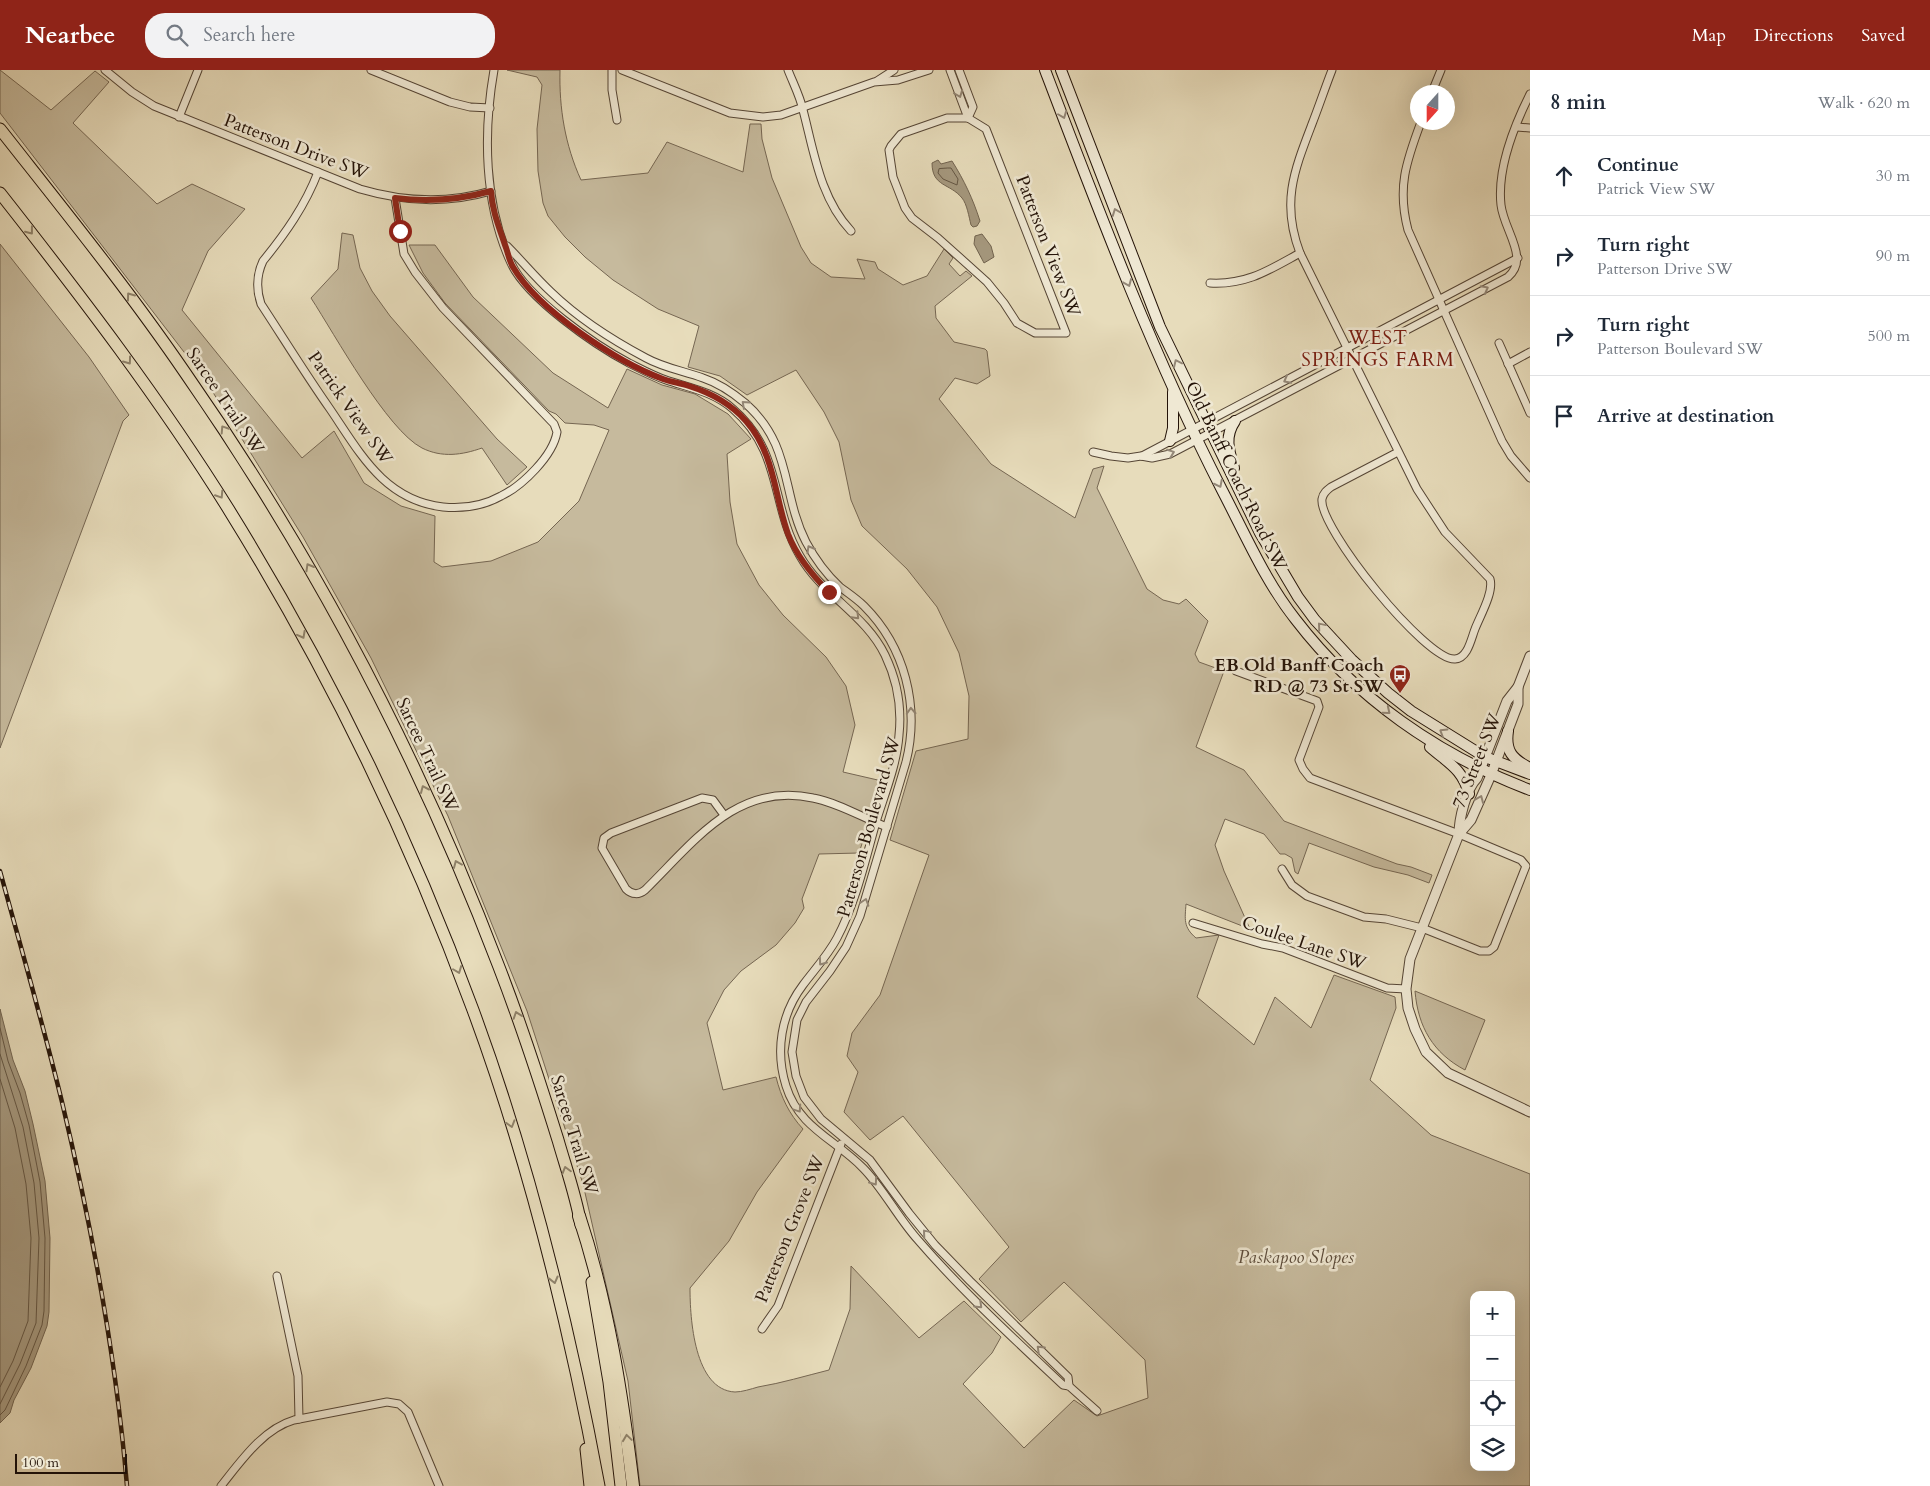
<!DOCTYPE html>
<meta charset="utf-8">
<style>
:root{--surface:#fff;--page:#f2f2f3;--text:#1f2937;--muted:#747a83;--line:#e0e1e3;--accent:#8f2418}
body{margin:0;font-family:Cardo,serif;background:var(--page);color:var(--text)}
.controls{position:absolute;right:15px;bottom:15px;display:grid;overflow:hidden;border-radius:10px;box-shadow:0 5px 20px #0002}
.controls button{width:45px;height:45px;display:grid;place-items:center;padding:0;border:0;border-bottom:1px solid var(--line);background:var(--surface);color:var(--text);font:25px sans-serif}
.compass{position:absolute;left:1410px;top:15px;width:45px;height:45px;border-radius:50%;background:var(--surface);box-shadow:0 5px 20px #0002;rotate:201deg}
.scale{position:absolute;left:15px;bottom:12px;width:112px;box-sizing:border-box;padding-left:5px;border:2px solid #241308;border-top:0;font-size:14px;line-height:18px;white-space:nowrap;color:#241308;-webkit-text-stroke:4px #efe8d3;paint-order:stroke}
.stop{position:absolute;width:15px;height:15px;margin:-11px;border:4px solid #8f2418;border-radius:50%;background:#fff}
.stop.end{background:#8f2418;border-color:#fff;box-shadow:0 1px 5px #0008}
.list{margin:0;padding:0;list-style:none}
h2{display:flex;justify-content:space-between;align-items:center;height:65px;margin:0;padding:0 20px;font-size:21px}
h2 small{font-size:16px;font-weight:400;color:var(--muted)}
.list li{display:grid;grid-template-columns:32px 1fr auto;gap:15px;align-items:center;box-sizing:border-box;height:80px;padding:0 20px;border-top:1px solid var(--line)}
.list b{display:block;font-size:19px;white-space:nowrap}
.list p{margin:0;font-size:16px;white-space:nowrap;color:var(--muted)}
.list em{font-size:16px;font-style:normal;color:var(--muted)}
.icon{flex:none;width:28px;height:28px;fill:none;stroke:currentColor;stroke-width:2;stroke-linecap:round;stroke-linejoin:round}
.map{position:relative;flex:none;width:1530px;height:1416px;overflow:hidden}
header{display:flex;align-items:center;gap:30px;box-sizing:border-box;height:70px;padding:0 25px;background:var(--accent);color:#fff}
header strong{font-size:24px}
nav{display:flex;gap:28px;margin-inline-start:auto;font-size:18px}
.search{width:350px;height:45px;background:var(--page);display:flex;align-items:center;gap:12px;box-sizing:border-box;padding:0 18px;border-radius:20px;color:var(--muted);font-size:19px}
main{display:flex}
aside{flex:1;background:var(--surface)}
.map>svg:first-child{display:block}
.green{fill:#c6ba9d;stroke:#756652;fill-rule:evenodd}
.water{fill:#a5987e;stroke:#71634f}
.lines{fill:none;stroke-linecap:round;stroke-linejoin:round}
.shore{stroke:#645643;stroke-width:1}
.minor-casing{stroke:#554535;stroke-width:9}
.tertiary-casing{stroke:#554535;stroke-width:11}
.secondary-casing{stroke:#241308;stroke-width:12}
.trunk-casing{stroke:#241308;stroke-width:13}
.motorway-casing{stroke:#241308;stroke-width:14}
.minor{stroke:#efe8d3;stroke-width:7}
.tertiary{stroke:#efe8d3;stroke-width:9}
.secondary{stroke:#efe8d3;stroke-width:10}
.trunk{stroke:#e7dcbb;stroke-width:11}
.motorway{stroke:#e7dcbb;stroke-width:12}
.rail-casing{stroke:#241308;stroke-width:4.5}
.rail{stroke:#efe8d3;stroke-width:2.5;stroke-dasharray:8;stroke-linecap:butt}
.oneway{stroke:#948878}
.oneway2{stroke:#8f826a}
.route{stroke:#8f2418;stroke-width:6}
.labels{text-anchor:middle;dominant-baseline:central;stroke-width:5;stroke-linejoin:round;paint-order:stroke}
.street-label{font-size:18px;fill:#241308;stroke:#efe8d3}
.poi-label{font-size:18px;font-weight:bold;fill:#241308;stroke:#efe8d3;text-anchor:end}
.park-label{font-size:18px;font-style:italic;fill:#5d4d3c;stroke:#efe8d3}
.neighbourhood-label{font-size:19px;letter-spacing:1px;fill:#7a1f14;stroke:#efe8d3}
</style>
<header>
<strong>Nearbee</strong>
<div class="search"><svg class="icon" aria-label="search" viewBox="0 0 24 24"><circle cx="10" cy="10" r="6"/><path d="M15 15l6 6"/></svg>Search here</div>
<nav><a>Map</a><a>Directions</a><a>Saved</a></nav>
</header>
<main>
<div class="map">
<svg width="1530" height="1416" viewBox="0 0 1530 1416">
<rect width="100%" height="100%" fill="#e7dcbb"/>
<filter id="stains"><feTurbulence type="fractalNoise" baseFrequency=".004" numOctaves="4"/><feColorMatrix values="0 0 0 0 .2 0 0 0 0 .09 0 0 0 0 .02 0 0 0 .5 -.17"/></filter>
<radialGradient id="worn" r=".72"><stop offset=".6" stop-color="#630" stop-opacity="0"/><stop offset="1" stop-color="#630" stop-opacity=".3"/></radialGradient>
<g class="green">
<path d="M0 0 51 40 95 1 109 12 73 53 157 134 192 114 245 139 208 181 182 240 302 388 334 361 364 413 401 436 435 446 434 492 442 497 491 491 538 472 579 431 609 360 594 355 565 353 556 344 549 341 445 233 423 203 409 175H435L473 227 553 303 608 338 627 299 662 315 695 324 728 344 751 369 727 384 730 432 737 474 759 515 783 545 826 587 846 616 855 655 843 702 882 711 859 783 819 784 802 829 804 838 795 853 776 875 741 901 724 920 707 953 723 1020 776 1007C781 1027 789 1044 803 1059L757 1122 729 1171 690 1218C690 1248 694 1320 735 1322 742 1322 751 1319 758 1317 782 1313 805 1306 829 1300L850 1239 851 1196 919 1268 964 1231 1001 1267 992 1283 963 1314 1024 1378 1074 1330 1097 1346 1148 1328 1145 1290 1064 1212 1021 1252 979 1209 1009 1177 903 1046 870 1070 844 1042 858 1002 847 986 852 963 880 925 929 785 890 770 916 681 968 669 969 626 959 583 937 537 907 499 862 456 851 430 839 372 824 342 796 300 747 325 720 306 688 297 699 256 658 239 613 210 585 187 565 167 548 146 543 133 538 101 537 59 542 15 537 7 507 0H560C559 38 565 75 581 110L648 103 667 72 743 102 750 54H761L762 69 772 108 801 177 811 193 831 207 865 209 857 189 875 192 878 199 903 215 927 206 944 179 953 188 949 194 960 206 966 201 972 206 935 236 936 248 954 272 985 279 987 281 990 306 977 314 955 308 939 329 991 394 1075 448 1093 399 1104 396 1097 418 1147 519 1163 530 1179 534 1186 529 1208 551 1195 584 1199 592 1224 601 1196 677 1244 700 1284 751 1397 794 1411 797 1432 805 1429 813 1408 805 1374 797 1309 773 1298 804 1295 802 1292 788 1285 784H1280L1264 764 1225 749 1215 775 1224 801 1250 859 1186 834C1185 849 1183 857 1196 868L1219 865 1197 927 1254 975 1275 927 1311 958 1334 905 1395 927 1396 938 1370 1010 1431 1065 1530 1104V1416H640L628 1311 583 1114 527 941 448 746 371 588 303 467 204 308 0 43ZM1474 1225H1511V1397H1474Z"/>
<path d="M342 163 353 165 360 198 372 221 390 246 497 369 527 397 507 415 482 378C462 385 442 388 422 378 387 360 335 265 311 228L338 199Z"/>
<polygon points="0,174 89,287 129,345 123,351 0,678"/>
<path d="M1415 921 1485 950 1465 1000C1433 983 1418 957 1415 921Z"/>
</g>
<g class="water">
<path d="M938 90 941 94 952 91C964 110 973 129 980 151L977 156 973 157 971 155C969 147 967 134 962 128 950 113 932 117 932 93Z"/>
<polygon points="982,164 991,176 994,187 984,193 974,174 975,166"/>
<polygon points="0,939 13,990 25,1021 33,1054 45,1111 50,1168 49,1242 47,1256 31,1298 14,1330 10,1343 0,1353"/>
</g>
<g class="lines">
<g class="shore">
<polygon points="948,98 951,98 958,109 957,115 943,109 938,103 939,99"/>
<polyline points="0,958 8,991 20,1023 29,1055 40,1112 45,1168 44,1241 42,1255 26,1296 5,1340 0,1345"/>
<polyline points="0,984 23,1057 34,1113 39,1168 36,1253 20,1294 0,1334"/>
<polyline points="0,1009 15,1058 26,1114 31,1168 28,1251 13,1291 0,1317"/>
</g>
<g class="minor-casing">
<g id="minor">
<path d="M105 0 132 22 154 36 360 119C404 132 447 134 491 121"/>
<polyline points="371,0 450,32 470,37 490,38"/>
<path d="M494 0C483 63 484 134 511 193 527 228 595 275 629 293 641 299 654 306 666 310 690 318 714 322 733 339 783 382 770 435 800 486 822 525 865 544 885 585 897 610 902 637 899 665 897 694 885 723 876 752 865 791 856 832 837 868 828 885 815 899 803 915 781 944 775 981 786 1016 799 1058 835 1069 863 1098 883 1118 898 1148 918 1170 963 1222 1013 1268 1063 1315L1069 1316 1097 1341"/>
<polyline points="612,0 612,20 617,50"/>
<polyline points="622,0 730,43 763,47 781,45 874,12 898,10 929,0"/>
<path d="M788 0C793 13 800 26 803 40 814 82 820 128 851 161"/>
<polyline points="950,0 968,48"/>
<polyline points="959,0 973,37 968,48"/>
<path d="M1332 0C1325 18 1319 36 1312 54 1294 101 1281 133 1300 183L1417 419 1445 462 1490 509C1494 522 1480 546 1475 559 1471 569 1468 588 1455 589 1426 591 1318 457 1322 429 1323 423 1327 420 1331 417L1398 382"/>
<polyline points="877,11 894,0"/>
<polyline points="1432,22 1441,0"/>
<polyline points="179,47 198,0"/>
<polygon points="947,48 968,48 986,59 1066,263 1035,263 1017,253 1004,233 987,212 938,168 912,148 905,138 893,107 889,80 891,76 901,64"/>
<path d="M1421 52C1406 92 1397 118 1408 160L1502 371 1511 386 1530 408"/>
<polyline points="1517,57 1530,58"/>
<path d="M318 102C305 136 285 164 263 191 256 206 256 219 261 234 284 269 306 305 330 339 360 383 384 430 443 437 463 439 483 436 501 426 522 416 553 386 557 362L554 354 443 238 415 202 404 184 395 128"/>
<path d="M507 176C522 191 535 207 551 222 579 249 612 270 646 288 664 298 684 301 703 308 718 313 733 323 745 333 793 375 781 423 806 472 815 489 826 504 840 517 848 523 857 529 864 536 905 577 920 636 906 692L860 846 846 877 830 901 806 932 797 950 792 982 796 1006 804 1027 821 1049 870 1090 909 1143 935 1175 970 1211 1068 1307 1069 1316"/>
<path d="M1210 213C1247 215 1269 200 1300 183"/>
<polyline points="1499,273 1530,343"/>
<polyline points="1508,294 1530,282"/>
<path d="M1093 382 1111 386 1128 388 1141 386 1152 388 1170 384 1508 207C1530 188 1504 161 1501 135 1497 99 1514 56 1530 24"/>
<polyline points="1142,386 1518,188"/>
<polyline points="1236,601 1317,631 1319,637 1299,690 1303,699 1310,708 1459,764 1521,790 1526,796 1494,877 1489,881 1480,881 1422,858 1386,849 1364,847 1307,826 1292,815 1282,799"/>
<path d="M724 745 713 730 702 728 611 763 604 768 602 778 626 819C632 825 639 825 645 820 693 773 737 711 813 728 839 733 863 748 887 757"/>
<polyline points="1193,853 1262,874 1283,878 1387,918 1406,919"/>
<polyline points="277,1206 298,1306 299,1349"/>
<polyline points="762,1259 778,1236 841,1074"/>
<path d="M221 1416C241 1391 263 1359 294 1350L387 1332 399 1334 408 1342 439 1416"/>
</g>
</g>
<g class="tertiary-casing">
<g id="tertiary">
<path d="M1530 586 1518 617 1507 631 1477 708C1466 719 1459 749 1459 764L1410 889 1406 919 1408 938 1415 959 1426 982 1448 1003 1530 1042"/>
<polyline points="1459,764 1471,750 1491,705 1518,634 1518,617"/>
</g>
</g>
<g class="secondary-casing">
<g id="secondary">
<path d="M1045 0C1099 142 1153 285 1222 420 1245 464 1265 511 1296 550 1356 628 1438 685 1530 720"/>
<polyline points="1061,0 1160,257 1260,463 1298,527 1315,550 1352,590 1388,623 1411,641 1485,687 1530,704"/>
<polyline points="1170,371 1173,358 1173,322"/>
<path d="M1234 398C1229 381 1224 367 1235 351"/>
<path d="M1508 661C1505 681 1512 689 1530 698"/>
<path d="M1430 677C1448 693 1463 699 1469 724"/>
</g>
</g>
<g class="trunk-casing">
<g id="trunk">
<path d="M0 59C63 139 128 219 186 304 314 488 419 687 499 897 521 954 540 1012 558 1070 566 1098 576 1126 581 1155"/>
<path d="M0 123C81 226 160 329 229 440 327 598 409 766 473 940 530 1094 569 1255 599 1416"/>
<polyline points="592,1212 609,1312 621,1416"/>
<polyline points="586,1379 590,1416"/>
</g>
</g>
<g class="motorway-casing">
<path id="motorway" d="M579 1146C608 1234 622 1325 633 1416"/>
</g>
<use href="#minor" class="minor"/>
<use href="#tertiary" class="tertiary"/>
<use href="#secondary" class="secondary"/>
<use href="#trunk" class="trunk"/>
<use href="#motorway" class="motorway"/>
<g class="rail-casing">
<path id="rail" d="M0 801C21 878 43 954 62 1032 92 1158 116 1286 127 1416"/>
</g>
<use href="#rail" class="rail"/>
</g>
<defs><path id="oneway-chevron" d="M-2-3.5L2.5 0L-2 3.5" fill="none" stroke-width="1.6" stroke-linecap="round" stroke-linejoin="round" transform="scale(1.25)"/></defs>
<g class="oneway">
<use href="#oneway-chevron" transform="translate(959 24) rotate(69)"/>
<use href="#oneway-chevron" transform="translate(1063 45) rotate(69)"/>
<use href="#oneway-chevron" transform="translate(1116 142) rotate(-111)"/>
<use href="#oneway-chevron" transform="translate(1128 213) rotate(67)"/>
<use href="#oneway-chevron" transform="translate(1485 219) rotate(-28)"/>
<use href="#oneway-chevron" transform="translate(1177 293) rotate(-115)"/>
<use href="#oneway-chevron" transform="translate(1287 310) rotate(152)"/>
<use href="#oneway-chevron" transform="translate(745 334) rotate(-138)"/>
<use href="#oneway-chevron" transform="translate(1171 383) rotate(-21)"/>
<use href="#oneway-chevron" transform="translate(1219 414) rotate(63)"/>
<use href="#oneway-chevron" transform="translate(810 479) rotate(-120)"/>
<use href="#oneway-chevron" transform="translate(856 546) rotate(45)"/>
<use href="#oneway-chevron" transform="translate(1321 556) rotate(-130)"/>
<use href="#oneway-chevron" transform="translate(911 641) rotate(-93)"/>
<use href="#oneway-chevron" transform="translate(1387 641) rotate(39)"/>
<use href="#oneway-chevron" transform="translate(1443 662) rotate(-148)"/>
<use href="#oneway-chevron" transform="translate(1480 729) rotate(-67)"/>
<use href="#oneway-chevron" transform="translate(865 832) rotate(-72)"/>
<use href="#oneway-chevron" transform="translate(822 892) rotate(126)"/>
<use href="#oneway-chevron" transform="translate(798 1039) rotate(56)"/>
<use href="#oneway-chevron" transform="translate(874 1112) rotate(55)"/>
<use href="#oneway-chevron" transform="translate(926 1163) rotate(-130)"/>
<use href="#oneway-chevron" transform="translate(979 1235) rotate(44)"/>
<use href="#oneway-chevron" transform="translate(1040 1279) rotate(-136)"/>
</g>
<g class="oneway2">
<use href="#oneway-chevron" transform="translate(30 161) rotate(52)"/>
<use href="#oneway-chevron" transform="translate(130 226) rotate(-126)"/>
<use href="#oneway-chevron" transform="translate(128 291) rotate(54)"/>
<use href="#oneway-chevron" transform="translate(224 359) rotate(-123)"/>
<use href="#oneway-chevron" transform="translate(220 425) rotate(57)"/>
<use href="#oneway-chevron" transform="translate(309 497) rotate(-120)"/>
<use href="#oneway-chevron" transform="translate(302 565) rotate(62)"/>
<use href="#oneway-chevron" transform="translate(424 719) rotate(-114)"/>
<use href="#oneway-chevron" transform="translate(457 794) rotate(-113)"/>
<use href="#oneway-chevron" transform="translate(458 900) rotate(69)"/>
<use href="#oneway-chevron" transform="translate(517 945) rotate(-109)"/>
<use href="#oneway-chevron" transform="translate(511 1054) rotate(73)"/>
<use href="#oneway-chevron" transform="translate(566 1100) rotate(-106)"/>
<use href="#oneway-chevron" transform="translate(554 1210) rotate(76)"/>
<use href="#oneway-chevron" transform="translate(627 1368) rotate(-98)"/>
</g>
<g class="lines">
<path class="route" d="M400 161 395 128C428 132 459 130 491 121 492 140 499 157 505 175 508 182 509 191 513 197 538 240 617 292 663 309 671 312 680 313 689 316 711 323 731 334 746 351 775 384 774 425 788 464 797 487 812 505 829 522"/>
</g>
<defs>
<g id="bus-pin" transform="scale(1.125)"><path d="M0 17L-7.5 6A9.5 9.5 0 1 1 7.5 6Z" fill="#8f2418" stroke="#efe8d3"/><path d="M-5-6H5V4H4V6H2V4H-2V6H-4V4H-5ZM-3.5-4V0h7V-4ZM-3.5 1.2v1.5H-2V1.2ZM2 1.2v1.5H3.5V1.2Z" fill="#fff"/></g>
</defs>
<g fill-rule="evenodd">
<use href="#bus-pin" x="1400" y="605"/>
</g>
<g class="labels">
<g class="street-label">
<text transform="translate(296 77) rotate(21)">Patterson Drive SW</text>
<text transform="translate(1048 176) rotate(69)">Patterson View SW</text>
<text transform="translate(225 331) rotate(56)">Sarcee Trail SW</text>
<text transform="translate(350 338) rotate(55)">Patrick View SW</text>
<text transform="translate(1236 406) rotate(64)">Old Banff Coach Road SW</text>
<text transform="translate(427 685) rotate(65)">Sarcee Trail SW</text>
<text transform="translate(1477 691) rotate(-68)">73 Street SW</text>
<text transform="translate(869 757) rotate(-74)">Patterson Boulevard SW</text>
<text transform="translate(1304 873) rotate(19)">Coulee Lane SW</text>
<text transform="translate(574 1065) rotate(73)">Sarcee Trail SW</text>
<text transform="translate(790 1159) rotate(-68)">Patterson Grove SW</text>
</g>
<g class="poi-label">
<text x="1384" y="595">EB Old Banff Coach<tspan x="1384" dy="21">RD @ 73 St SW</tspan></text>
</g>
<g class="park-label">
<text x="1296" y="1187">Paskapoo Slopes</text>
</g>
<g class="neighbourhood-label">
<text x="1378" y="268">WEST<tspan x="1378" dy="22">SPRINGS FARM</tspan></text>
</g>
</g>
<rect width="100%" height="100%" filter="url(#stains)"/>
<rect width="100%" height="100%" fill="url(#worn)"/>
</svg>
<div class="controls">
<button>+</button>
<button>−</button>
<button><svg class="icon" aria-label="locate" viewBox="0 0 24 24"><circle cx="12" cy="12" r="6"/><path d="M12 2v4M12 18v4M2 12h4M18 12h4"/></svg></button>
<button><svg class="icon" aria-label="layers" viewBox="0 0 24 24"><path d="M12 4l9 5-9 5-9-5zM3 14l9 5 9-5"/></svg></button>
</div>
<svg class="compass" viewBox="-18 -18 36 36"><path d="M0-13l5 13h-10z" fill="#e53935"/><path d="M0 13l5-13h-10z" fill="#747a83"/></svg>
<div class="scale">100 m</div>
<div class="stop" style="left:400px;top:161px"></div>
<div class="stop end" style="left:829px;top:522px"></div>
</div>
<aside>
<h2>8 min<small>Walk · 620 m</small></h2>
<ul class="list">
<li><svg class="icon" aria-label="ahead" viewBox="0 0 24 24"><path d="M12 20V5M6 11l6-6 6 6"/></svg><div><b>Continue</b><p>Patrick View SW</p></div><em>30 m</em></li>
<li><svg class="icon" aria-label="right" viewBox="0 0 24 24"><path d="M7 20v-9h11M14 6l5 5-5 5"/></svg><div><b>Turn right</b><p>Patterson Drive SW</p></div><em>90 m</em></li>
<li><svg class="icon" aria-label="right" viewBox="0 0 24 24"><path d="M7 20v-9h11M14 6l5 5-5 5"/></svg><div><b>Turn right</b><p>Patterson Boulevard SW</p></div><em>500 m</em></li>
<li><svg class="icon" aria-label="arrive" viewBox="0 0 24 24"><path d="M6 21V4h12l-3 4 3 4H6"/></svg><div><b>Arrive at destination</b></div></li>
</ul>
</aside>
</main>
